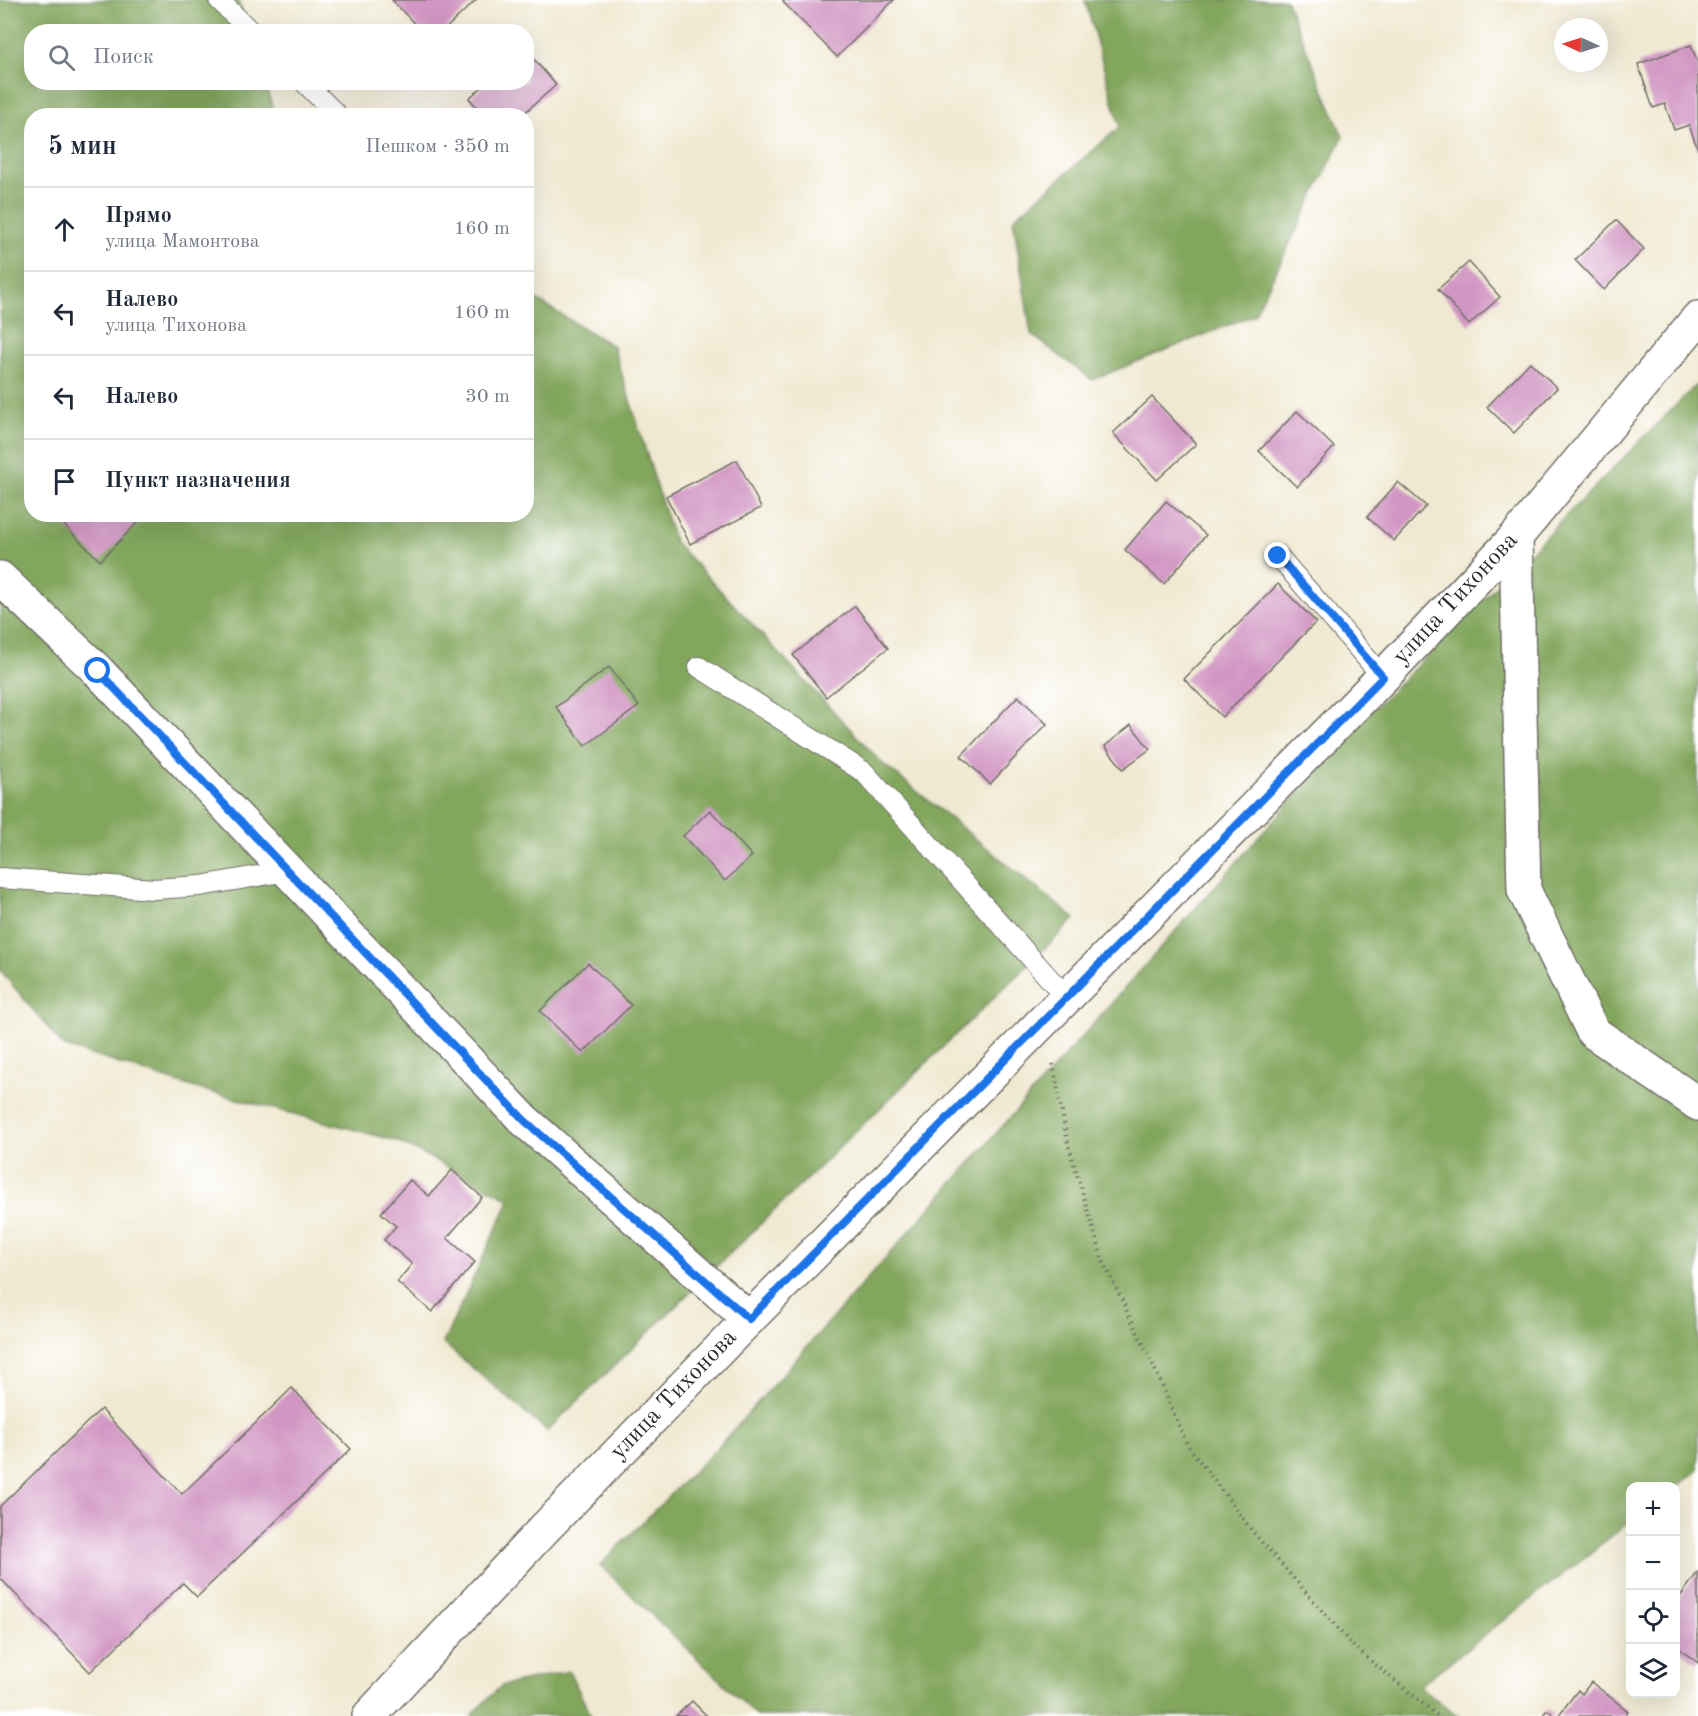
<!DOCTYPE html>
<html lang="ru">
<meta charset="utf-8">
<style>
:root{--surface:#fff;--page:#f6f6f7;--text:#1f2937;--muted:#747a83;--line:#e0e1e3}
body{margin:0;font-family:"Old Standard TT",serif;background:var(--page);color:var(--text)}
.controls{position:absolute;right:18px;bottom:18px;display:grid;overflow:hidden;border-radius:12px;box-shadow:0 6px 24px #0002}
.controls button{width:54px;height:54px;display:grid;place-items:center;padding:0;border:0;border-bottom:2px solid var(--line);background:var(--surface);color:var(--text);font:30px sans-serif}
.compass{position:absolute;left:1554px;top:18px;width:54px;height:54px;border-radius:50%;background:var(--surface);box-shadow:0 6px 24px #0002;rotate:274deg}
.stop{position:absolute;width:18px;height:18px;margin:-14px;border:4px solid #1a73e8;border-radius:50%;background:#fff}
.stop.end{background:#1a73e8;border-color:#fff;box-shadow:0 2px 6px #0008}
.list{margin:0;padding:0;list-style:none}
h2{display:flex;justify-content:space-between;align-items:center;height:78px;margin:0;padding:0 24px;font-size:26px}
h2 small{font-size:20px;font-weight:400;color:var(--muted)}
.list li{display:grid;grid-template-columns:39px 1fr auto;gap:18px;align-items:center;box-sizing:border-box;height:84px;padding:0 24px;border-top:2px solid var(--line)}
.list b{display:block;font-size:22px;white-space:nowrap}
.list p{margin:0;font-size:20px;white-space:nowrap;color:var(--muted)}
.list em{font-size:20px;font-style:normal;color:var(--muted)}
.icon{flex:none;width:33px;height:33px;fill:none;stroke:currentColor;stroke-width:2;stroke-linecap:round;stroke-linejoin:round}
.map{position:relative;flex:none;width:1698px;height:1716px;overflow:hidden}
.search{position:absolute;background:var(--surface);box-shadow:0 6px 24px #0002;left:24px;top:24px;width:510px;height:66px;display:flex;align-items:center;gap:15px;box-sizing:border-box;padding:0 21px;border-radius:24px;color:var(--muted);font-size:22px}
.panel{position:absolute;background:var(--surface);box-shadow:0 6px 24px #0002;left:24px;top:108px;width:510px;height:414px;border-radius:24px}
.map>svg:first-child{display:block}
.forest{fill:#81a65c;stroke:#566844;stroke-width:1.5}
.building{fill:#d196c3}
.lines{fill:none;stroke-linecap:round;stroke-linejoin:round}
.service-casing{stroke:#706e65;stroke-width:22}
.minor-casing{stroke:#706e65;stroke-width:36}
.path{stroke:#706e65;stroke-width:4;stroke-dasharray:1.5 4.5;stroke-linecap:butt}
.service{stroke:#fff;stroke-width:20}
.minor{stroke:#fff;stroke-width:33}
.route{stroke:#1a73e8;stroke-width:8}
.labels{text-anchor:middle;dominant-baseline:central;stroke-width:4.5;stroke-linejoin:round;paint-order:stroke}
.street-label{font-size:24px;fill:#2b2b2b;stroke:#fff}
</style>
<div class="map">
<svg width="1698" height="1716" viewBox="0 0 1698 1716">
<rect width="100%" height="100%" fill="#fff"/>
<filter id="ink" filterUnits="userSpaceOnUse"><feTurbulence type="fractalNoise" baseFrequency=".0167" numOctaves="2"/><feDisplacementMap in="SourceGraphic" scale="12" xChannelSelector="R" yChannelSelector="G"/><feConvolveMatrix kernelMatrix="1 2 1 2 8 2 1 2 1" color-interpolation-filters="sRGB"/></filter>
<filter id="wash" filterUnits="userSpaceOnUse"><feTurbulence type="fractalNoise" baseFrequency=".008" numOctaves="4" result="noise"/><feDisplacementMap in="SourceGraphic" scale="24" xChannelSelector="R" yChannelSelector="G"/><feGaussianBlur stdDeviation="1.35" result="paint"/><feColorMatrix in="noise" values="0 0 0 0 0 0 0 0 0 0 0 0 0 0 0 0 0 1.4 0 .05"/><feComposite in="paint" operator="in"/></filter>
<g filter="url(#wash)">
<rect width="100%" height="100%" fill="#f0e9d1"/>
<g class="forest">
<polygon points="0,0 238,0 248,31 32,32 32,82 265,83 275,115 32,116 32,514 526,514 527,294 613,346 674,541 882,763 1075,919 547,1431 443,1343 510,1199 397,1141 199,1089 63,1046 0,970"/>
<polygon points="1085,0 1286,0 1343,137 1254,315 1092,380 1031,334 1013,219 1120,127"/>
<polygon points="1698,383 1698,1470 1676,1487 1630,1486 1630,1522 1419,1686 1458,1716 757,1716 600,1565 718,1447 1360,723"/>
<polygon points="569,1671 591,1716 471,1716 501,1686"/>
</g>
<g id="blocks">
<g class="building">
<polygon points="392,0 476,0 442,32 422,32"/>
<polygon points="785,0 894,0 837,57 783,2"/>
<polygon points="1691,45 1698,63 1698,150 1689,125 1674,130 1665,104 1653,108 1638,64"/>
<polygon points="526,50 556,85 521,116 484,116 469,98 488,82 526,82"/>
<polygon points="1616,220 1644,249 1604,290 1575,260"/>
<polygon points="1469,262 1500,297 1469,325 1438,289"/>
<polygon points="1530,362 1557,388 1514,433 1487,407"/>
<polygon points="1152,397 1196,444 1157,480 1113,433"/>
<polygon points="1297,411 1334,447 1297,487 1259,451"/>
<polygon points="737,460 761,508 690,544 666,496"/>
<polygon points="1398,482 1426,506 1394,541 1367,517"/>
<polygon points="1166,501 1206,535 1164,584 1125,550"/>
<polygon points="53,514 139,514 142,518 100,561"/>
<polygon points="1278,584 1316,622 1222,717 1184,679"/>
<polygon points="855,606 888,648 826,697 793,655"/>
<polygon points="609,667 639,706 585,746 556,707"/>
<polygon points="1018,696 1047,724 990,784 961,756"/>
<polygon points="1131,725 1150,749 1123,769 1105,746"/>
<polygon points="710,810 752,856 725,881 683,836"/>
<polygon points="588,963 631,1005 583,1053 540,1011"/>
<polygon points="452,1170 482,1197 447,1238 475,1262 432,1312 397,1282 412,1264 384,1240 396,1226 381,1213 410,1180 429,1196"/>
<polygon points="292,1388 351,1449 197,1597 183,1583 90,1672 0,1578 0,1506 101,1409 182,1494"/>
<polygon points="1698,1572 1698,1663 1676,1646 1676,1602"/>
<polygon points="1591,1682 1628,1711 1625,1716 1558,1716 1578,1690 1582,1694"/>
<polygon points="692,1701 707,1716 676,1716"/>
<polygon points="1547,1710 1555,1716 1542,1716"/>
</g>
</g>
</g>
<g filter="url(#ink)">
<use href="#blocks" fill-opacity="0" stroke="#706e65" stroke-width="1.5"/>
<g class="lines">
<g class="service-casing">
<g id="service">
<polyline points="219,0 251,32"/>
<polyline points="304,82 338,116"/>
<polyline points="1278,556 1383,677"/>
<polyline points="699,667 864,772 1066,997"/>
<polyline points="0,878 154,889 200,886 287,871"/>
</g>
</g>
<g class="minor-casing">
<g id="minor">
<polyline points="1516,537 1524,890 1593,1032 1698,1104"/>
<polyline points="0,578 98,671 524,1120 749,1319"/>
<polyline points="369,1716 544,1529 749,1319 1383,677 1516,537 1698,318"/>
</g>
</g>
<polyline class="path" points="1053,1064 1068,1144 1103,1261 1154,1367 1187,1444 1253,1532 1354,1647 1438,1716"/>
<use href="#service" class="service"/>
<use href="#minor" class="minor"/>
</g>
</g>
<g class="lines" filter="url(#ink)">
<polyline class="route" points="98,671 524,1120 749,1319 1383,677 1278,556"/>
</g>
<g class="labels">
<g class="street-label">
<text transform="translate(1456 599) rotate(-47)">улица Тихонова</text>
<text transform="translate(674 1395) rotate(-46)">улица Тихонова</text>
</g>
</g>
</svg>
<div class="controls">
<button>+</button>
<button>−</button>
<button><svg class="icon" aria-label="locate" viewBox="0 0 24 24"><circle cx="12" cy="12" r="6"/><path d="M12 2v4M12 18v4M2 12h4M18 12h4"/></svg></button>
<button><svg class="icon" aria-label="layers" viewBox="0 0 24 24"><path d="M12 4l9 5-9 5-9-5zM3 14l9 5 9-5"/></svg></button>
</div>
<svg class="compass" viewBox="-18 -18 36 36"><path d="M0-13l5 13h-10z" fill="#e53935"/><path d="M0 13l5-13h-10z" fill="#747a83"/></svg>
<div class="stop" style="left:98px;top:671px"></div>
<div class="stop end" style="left:1278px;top:556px"></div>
<div class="search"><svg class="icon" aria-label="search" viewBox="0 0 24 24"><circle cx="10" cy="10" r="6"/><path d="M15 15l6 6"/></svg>Поиск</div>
<section class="panel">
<h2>5 мин<small>Пешком · 350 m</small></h2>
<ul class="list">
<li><svg class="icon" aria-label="ahead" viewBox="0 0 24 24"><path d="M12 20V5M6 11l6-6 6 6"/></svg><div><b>Прямо</b><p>улица Мамонтова</p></div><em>160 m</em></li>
<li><svg class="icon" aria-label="left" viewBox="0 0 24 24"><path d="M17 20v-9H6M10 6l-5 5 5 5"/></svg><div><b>Налево</b><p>улица Тихонова</p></div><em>160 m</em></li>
<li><svg class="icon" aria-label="left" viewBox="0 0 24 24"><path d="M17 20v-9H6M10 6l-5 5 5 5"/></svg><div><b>Налево</b></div><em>30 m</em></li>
<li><svg class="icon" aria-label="arrive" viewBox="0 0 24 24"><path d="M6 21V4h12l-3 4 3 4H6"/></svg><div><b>Пункт назначения</b></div></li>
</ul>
</section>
</div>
